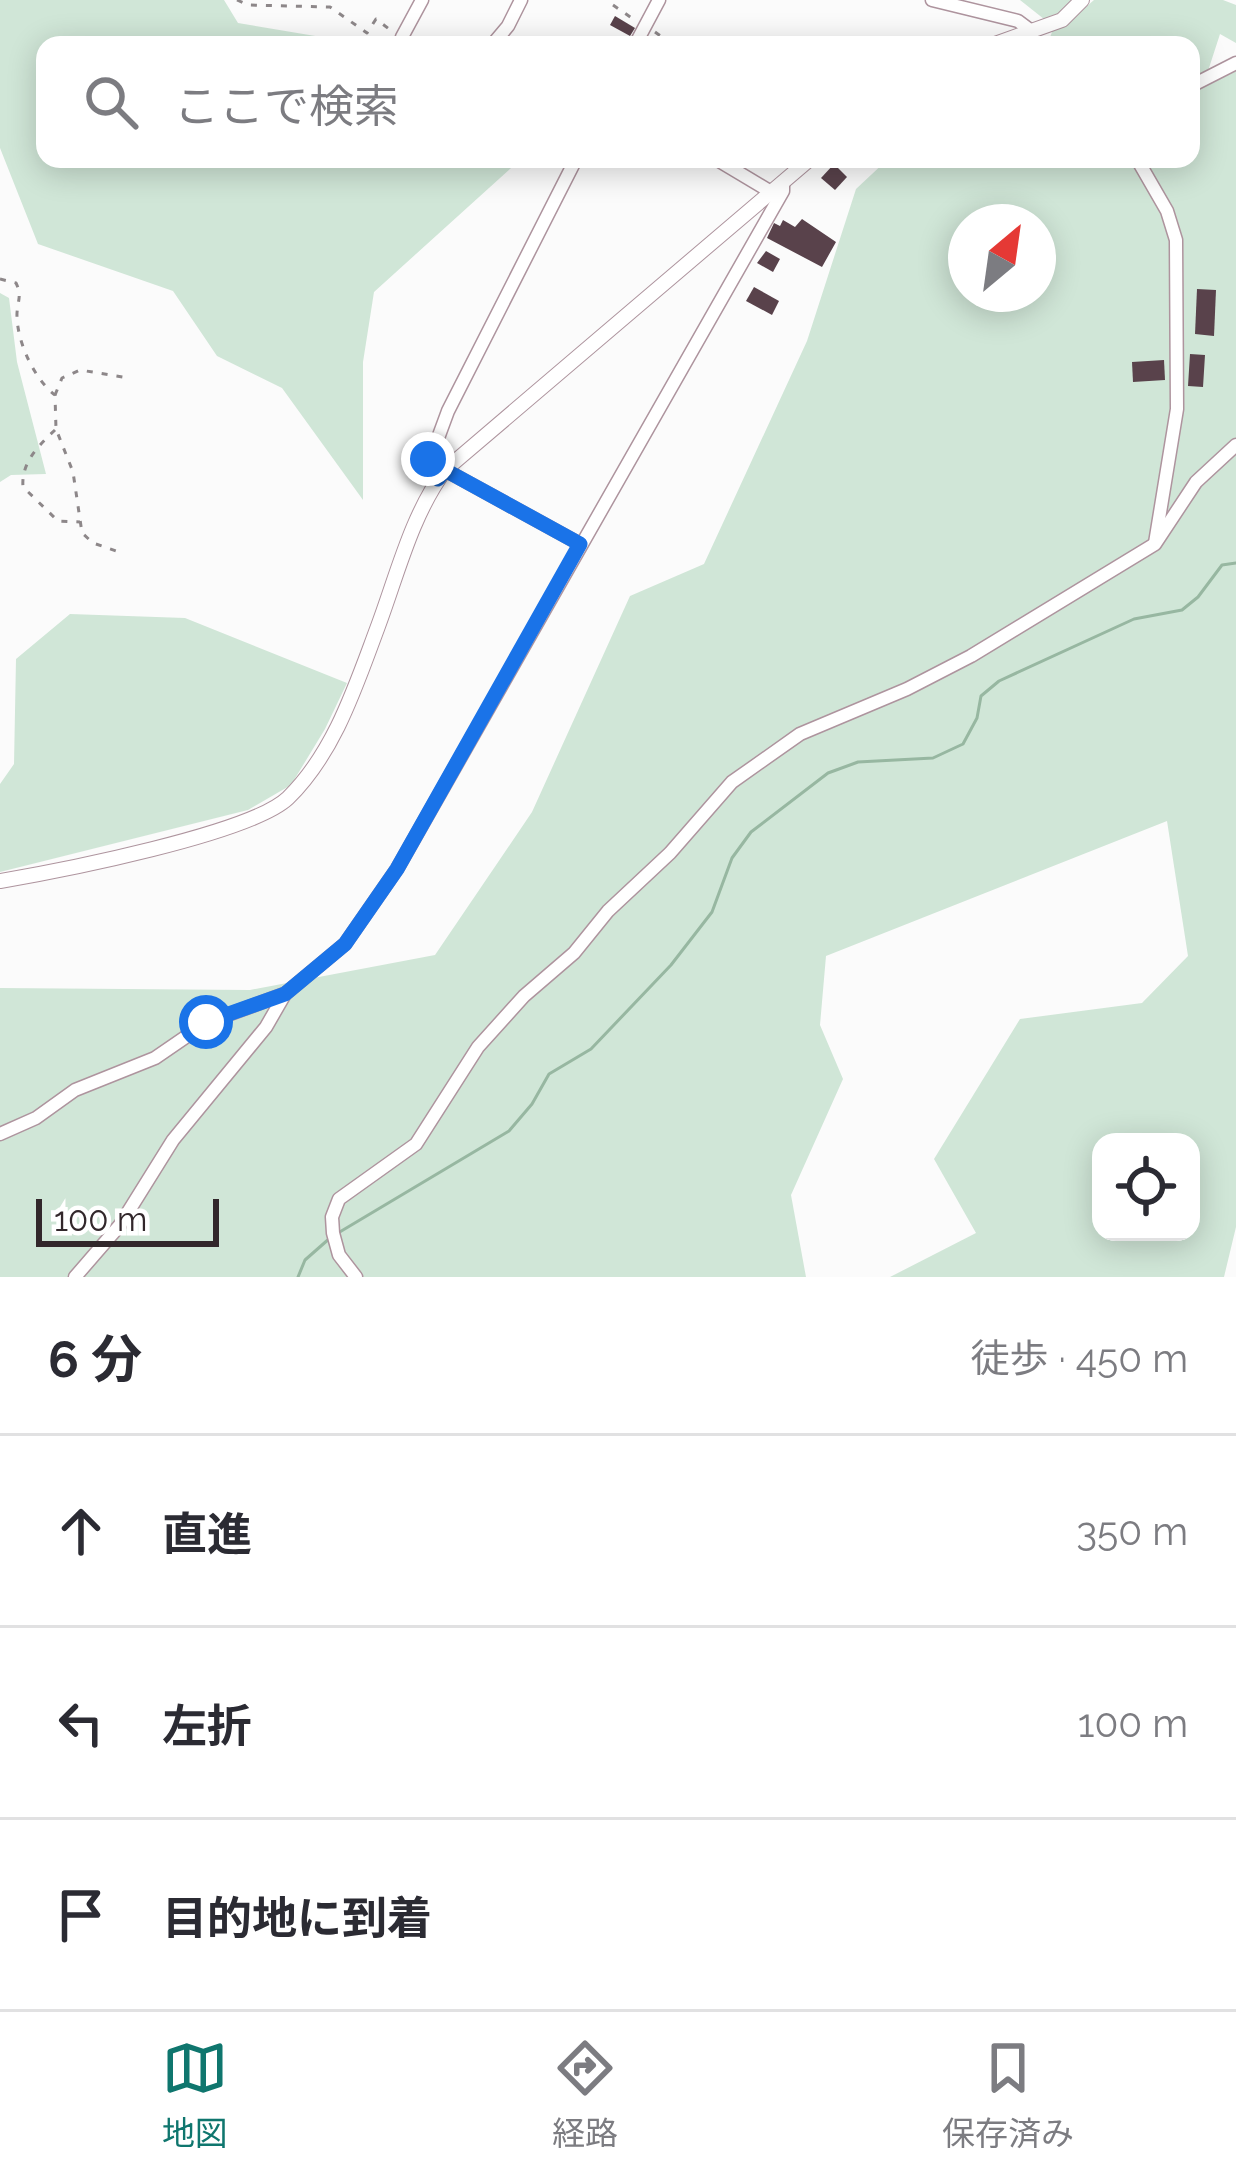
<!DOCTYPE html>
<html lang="ja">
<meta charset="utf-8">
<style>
:root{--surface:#fff;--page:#f7f7f7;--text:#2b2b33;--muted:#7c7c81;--line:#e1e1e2;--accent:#0f766e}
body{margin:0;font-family:Raleway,"Noto Sans JP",sans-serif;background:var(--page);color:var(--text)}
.controls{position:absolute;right:36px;bottom:36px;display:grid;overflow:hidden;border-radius:24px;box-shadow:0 6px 30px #0003}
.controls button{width:108px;height:108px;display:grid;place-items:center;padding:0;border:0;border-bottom:3px solid var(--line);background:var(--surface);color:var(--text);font:60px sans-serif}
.compass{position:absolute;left:948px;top:204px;width:108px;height:108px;border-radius:50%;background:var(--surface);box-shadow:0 6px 30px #0003;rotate:29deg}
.scale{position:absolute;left:36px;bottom:30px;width:183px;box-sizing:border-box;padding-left:12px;border:6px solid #32272b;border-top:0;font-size:33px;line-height:42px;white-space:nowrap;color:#32272b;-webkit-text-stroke:9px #fff;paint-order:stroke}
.stop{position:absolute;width:36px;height:36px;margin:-27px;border:9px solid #1a73e8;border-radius:50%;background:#fff}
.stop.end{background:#1a73e8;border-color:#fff;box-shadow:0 3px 12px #0008}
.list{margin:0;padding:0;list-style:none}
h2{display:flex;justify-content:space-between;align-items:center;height:156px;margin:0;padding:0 48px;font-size:51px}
h2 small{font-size:39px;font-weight:400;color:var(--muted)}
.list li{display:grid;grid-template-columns:78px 1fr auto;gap:36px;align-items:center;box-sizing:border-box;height:192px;padding:0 48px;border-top:3px solid var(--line)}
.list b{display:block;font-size:45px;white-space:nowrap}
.list em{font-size:39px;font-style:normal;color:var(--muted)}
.icon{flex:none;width:66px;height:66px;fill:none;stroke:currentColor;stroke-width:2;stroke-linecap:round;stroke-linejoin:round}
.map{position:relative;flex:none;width:1236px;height:1277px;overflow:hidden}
.search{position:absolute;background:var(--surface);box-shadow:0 6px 30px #0003;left:36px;right:36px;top:36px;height:132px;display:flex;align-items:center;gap:30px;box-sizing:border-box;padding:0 42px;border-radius:24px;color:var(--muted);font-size:45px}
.sheet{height:732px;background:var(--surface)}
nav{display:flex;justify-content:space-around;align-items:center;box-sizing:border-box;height:168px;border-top:3px solid var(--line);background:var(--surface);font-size:33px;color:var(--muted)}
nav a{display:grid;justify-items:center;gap:6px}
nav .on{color:var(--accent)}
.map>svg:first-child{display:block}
.green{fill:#d0e6d7;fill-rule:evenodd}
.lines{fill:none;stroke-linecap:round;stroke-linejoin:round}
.stream{stroke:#97b7a1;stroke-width:3}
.building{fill:#59424b}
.minor-casing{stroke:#ae949e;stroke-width:15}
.tertiary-casing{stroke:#ae949e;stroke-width:16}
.path{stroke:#8d8789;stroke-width:3;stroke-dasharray:6 9;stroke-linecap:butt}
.minor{stroke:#fff;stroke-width:12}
.tertiary{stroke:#fff;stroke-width:14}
.route{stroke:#1a73e8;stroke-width:15}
</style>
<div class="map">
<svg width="1236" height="1277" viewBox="0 0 1236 1277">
<rect width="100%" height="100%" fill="#fbfbfb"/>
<g class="green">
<polygon points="0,0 224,0 238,23 369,45 45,45 45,159 521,159 374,292 363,362 363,500 282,388 217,356 173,291 38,244 0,148"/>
<path d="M1020 0H1077L1086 7 1094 0H1223L1236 5V43L1220 34 1208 71 1236 70V1227L1224 1277H890L976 1233 934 1159 1020 1019 1142 1003 1188 956 1167 821 826 956 820 1025 843 1079 791 1195 806 1277H0V988L250 990 435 955 532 812 630 596 704 564 807 341 856 189 888 159H1191V45H1047L1054 27ZM966 222H1038V294H966ZM1101 1142H1191V1232H1101Z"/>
<polygon points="0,293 9,298 17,362 46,474 11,475 0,482"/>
<polygon points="70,614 185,618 347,683 325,729 291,785 248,810 0,872 0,784 14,764 16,659"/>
</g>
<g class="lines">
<g class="stream">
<polyline points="338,1233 509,1131 532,1104 549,1074 591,1049 671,965 712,912 732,858 751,832 828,773 858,762 933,758 963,744 977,718 981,696 999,681 1134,619 1182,610 1198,597 1222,565 1236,563"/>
<polyline points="298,1277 305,1260 330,1238"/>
</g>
</g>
<g class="building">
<polygon points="615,16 635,28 630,36 610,25"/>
<polygon points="834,164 847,177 835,190 821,178"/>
<polygon points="802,219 836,242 822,267 767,238 774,223 780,226 783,220 795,227"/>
<polygon points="766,251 780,259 773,272 757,263"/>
<polygon points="754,287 779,301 772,315 746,301"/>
<polygon points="1197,289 1216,290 1214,336 1195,334"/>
<polygon points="1190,354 1205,355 1203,387 1188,386"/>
<polygon points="1164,360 1165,380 1133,382 1132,362"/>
</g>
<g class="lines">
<g class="minor-casing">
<g id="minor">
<polyline points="932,0 1018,21 1030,30"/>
<polyline points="402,37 422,0"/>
<polyline points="492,45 508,26 521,0"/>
<polyline points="635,45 659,0"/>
<polyline points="1191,86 1236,63"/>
<polyline points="716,159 771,192"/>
<polyline points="1137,159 1167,211 1176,240 1177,409 1155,543"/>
<polyline points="445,470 580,544"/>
<polyline points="438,479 427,468 448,411 576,159"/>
<polyline points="0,1134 36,1118 75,1090 155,1058 206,1023 284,994"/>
<polyline points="75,1277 120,1225 173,1140 266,1027 285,994 345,944 397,869 783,191 783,183"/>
<polyline points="356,1277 339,1255 333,1233 332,1217 339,1199 416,1144 478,1047 524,996 574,953 608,911 670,853 732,782 800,734 907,689 971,656 1155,544 1196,482 1236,445"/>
</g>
</g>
<g class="tertiary-casing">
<g id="tertiary">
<polyline points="992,45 1062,20 1082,0"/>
<path d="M0 881C59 871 250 834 288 798 334 753 355 688 377 629 397 576 411 516 445 470L810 159"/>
</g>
</g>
<g class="path">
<polyline points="237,0 248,5 330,7 367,33 376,19 389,29"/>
<polyline points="613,5 636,21"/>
<polyline points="655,32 673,45"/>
<path d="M0 279 16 283C22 295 18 300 17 313 16 340 34 379 55 395L56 429 73 472 82 533 93 543 122 553"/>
<polyline points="55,395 62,378 80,370 123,377"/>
<path d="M55 430C38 446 21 463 23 487L58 521 80 522"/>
</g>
<use href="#minor" class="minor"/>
<use href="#tertiary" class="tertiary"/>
</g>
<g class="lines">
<polyline class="route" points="206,1022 285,994 345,944 397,869 580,544 445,470 438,479 429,473 428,459"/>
</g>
</svg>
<div class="controls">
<button><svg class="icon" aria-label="locate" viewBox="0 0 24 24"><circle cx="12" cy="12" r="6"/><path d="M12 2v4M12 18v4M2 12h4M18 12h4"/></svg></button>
</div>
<svg class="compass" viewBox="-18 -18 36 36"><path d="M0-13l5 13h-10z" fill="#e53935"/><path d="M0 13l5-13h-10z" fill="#7c7c81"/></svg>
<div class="scale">100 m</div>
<div class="stop" style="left:206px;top:1022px"></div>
<div class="stop end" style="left:428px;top:459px"></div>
<div class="search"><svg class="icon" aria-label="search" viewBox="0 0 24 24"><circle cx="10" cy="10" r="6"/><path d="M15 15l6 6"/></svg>ここで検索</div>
</div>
<section class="sheet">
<h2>6 分<small>徒歩 · 450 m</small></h2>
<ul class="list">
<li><svg class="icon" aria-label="ahead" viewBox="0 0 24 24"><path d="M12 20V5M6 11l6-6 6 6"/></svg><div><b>直進</b></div><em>350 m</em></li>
<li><svg class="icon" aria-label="left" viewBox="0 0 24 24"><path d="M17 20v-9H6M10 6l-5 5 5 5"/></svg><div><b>左折</b></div><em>100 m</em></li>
<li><svg class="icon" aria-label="arrive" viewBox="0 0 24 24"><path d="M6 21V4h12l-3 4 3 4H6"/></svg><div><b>目的地に到着</b></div></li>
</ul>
</section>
<nav>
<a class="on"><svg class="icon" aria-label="map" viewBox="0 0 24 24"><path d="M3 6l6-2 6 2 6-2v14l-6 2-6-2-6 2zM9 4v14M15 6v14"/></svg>地図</a>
<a><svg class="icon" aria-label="directions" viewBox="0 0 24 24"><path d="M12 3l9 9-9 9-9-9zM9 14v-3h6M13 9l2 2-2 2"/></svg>経路</a>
<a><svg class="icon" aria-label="saved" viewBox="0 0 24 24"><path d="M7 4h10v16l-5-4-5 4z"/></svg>保存済み</a>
</nav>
